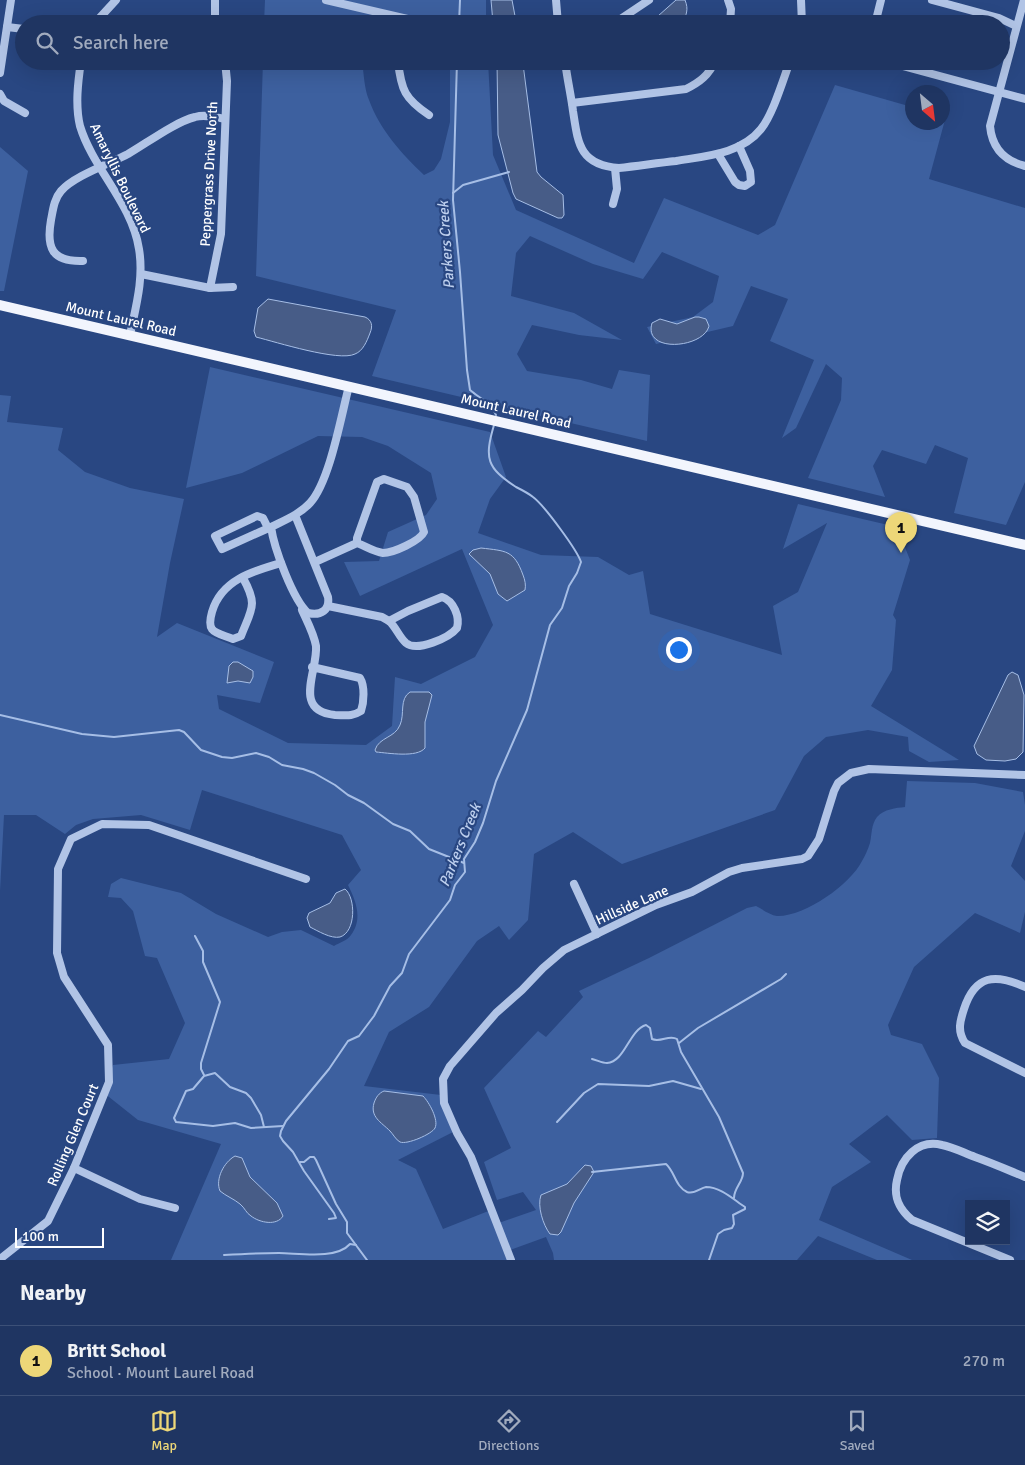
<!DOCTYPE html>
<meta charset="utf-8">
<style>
:root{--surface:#1f3562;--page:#2c406b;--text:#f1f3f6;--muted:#a1abbe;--line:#3c5077;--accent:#edd778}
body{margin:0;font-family:Signika,sans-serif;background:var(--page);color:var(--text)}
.controls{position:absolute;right:15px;bottom:15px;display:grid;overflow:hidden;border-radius:0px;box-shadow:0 5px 20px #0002}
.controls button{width:45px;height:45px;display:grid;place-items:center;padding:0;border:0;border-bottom:1px solid var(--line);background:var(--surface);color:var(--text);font:25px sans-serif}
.compass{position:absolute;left:905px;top:85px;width:45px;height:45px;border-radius:50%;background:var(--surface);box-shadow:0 5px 20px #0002;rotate:152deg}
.scale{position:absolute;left:15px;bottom:12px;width:89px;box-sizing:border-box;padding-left:5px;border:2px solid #fff;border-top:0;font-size:14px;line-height:18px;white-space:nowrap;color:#fff;-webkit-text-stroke:4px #294782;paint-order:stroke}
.you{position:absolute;left:678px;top:649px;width:18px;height:18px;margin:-12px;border:4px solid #fff;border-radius:50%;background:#1a73e8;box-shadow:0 0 0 8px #1a73e833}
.badge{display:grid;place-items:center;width:32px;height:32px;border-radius:50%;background:var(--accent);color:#111;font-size:16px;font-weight:700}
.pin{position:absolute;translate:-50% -41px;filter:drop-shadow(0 1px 2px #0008)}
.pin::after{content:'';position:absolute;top:26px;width:18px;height:15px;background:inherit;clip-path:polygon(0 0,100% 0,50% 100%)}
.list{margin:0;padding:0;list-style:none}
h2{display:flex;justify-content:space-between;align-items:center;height:65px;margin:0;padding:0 20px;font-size:21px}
h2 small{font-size:16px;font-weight:400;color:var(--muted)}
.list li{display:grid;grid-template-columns:32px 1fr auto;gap:15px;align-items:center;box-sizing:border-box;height:70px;padding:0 20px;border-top:1px solid var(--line)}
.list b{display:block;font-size:19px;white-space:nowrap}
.list p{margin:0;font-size:16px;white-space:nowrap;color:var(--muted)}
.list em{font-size:16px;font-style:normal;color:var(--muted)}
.icon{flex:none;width:28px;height:28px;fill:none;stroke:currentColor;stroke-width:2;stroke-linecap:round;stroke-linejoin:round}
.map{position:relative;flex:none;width:1025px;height:1260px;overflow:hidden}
.search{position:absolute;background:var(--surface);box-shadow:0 5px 20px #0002;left:15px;right:15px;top:15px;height:55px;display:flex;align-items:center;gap:12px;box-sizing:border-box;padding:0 18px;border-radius:28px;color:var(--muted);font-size:19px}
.sheet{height:135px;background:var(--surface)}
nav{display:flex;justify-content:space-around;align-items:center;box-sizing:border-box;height:70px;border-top:1px solid var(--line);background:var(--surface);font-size:14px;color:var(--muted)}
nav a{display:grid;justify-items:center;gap:2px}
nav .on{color:var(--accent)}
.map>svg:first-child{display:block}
.green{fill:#3d609f}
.water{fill:#475c87;stroke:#a6bee6}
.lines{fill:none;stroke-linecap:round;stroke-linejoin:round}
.stream{stroke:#a6bee6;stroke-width:2}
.minor{stroke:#b1c4e6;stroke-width:8}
.major{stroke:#f2f5fd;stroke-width:10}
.labels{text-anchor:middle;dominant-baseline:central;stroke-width:4.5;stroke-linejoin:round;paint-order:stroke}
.street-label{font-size:14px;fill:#fff;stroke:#294782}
.water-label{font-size:15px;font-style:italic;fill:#bdcfee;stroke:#294782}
</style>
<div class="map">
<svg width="1025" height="1260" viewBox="0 0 1025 1260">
<rect width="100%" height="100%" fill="#294782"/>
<g class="green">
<polygon points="265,0 486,0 486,24 395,24 359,15 359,24 264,24"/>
<path d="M263 61H362C364 74 364 88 369 100 380 130 401 153 424 175L434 170 441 159 450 122V61H488L493 155 516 210 634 263 664 198 758 235 775 225 835 85 912 107V122H942L943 115 946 116 929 179 1025 208V482L1006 525 954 513 968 458 935 445 926 464 882 450 873 466 885 497 808 478 841 400 842 378 826 364 796 428 782 438 814 360 770 341 788 299 751 286 733 326 656 344 647 327 693 317 713 302 719 276 662 252 643 279 593 264 530 236 516 253 511 296 574 313 622 340 579 335 532 325 517 354 527 371 581 380 612 389 619 370 650 375 647 441 372 376 396 310 256 276Z"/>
<polygon points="0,147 28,171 4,291 0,291"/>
<path d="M210 367 490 432 506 477 490 499 478 533 541 555 598 557 629 575 643 571 650 614 782 655 773 606 798 592 827 523 783 549 798 504 897 527 910 560 893 615 896 620 892 670 871 706 959 760 929 762 909 751 908 737 868 730 826 737 804 756 775 810 622 864 573 832 534 854 528 920 509 940 499 926 477 941 429 1007 389 1032 364 1086 441 1095 457 1130 398 1160 416 1169 443 1229 491 1210 496 1224 536 1210 523 1192 497 1200 484 1162 511 1148 484 1088 538 1031 546 1037 583 997 579 991 649 958 747 908 756 906C762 909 770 915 777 916 804 917 850 885 862 861 865 856 868 849 870 843 872 834 871 825 877 817 884 809 896 808 905 807L907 781 975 783 1023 792 1025 805V831L1011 866 1025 881V912L1020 933 975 913 914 967 888 1025 891 1035 922 1044 939 1078 937 1138 912 1140 887 1115 849 1144 871 1162 832 1187 819 1220 912 1260H877L818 1236 797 1260H554L553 1253 546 1237 507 1251 510 1260H171L221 1144 138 1120 104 1093 113 1065 169 1059 185 1023 157 958 145 956 133 911 121 898 108 897 111 884 121 878 181 893 216 914 268 937 282 932 301 930 334 946C339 943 348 940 351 935 363 919 356 901 348 885L361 870 342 835 202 790 190 830 141 815 93 819 76 825 65 834 36 815H4L0 891V395L11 396 7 422 63 428 58 450 85 472 130 488 184 499 170 563 157 637 177 623 274 662 260 703 217 695 219 709 288 743 366 745 392 726 395 677 421 684 475 657 493 625 462 549 360 596 344 562 379 561 388 532 426 515 437 499 431 473 388 446 362 437 318 436 242 473 186 488Z"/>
</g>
<g class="water">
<polygon points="491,0 512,0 515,16 514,22 511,24 493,23"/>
<path d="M676 0H685C689 10 686 14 683 24H649Z"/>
<polygon points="497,61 521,61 523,64 537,172 541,177 563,195 564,215 562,218 558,218 516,199 513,193 498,135"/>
<path d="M268 299 365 317C372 320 373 326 370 333 367 341 363 351 355 354 339 362 276 342 256 337L254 331 258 308Z"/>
<path d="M695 317H699L706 319 709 326C704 348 643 354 652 323L660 319 677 324Z"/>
<path d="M481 548C506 551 514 550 523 575 525 580 526 585 525 590L507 601 498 594 490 574 469 554 473 550Z"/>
<polygon points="233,662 238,662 253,671 253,677 250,683 238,681 227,683 229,666"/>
<polygon points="1012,672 1018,675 1024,695 1023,752 1016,759 1005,761 986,760 977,754 974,746 1008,675"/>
<path d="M410 692H429L432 695 425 722V748C417 758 388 753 376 752L375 750C379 737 395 738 400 725 405 714 399 699 410 692Z"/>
<path d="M345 889C356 898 356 932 340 937 331 939 318 931 310 927L307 918 309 913 330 903 336 893Z"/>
<path d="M384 1091 423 1096C429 1102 439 1120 435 1128 432 1134 407 1145 400 1142 396 1140 393 1134 390 1131 381 1122 370 1117 374 1103 376 1097 379 1093 384 1091Z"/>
<path d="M235 1156 242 1158 250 1177 277 1203 283 1216C277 1226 260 1223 251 1216 246 1213 245 1208 240 1204 234 1199 226 1196 220 1191 215 1179 224 1162 235 1156Z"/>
<path d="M585 1165 591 1166 594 1172 574 1203 561 1232 558 1235 550 1234C543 1225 537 1206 541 1195L567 1184Z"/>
</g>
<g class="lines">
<g class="stream">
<polyline points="459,24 460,0"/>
<path d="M457 61 453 200 460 272 467 370 470 390C479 398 492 403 496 415"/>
<polyline points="453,193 463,185 509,172"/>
<polyline points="0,715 82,734 114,737 179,730 184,732 201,750 222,757 232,758 256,753 269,757 282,765 303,769 314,773 335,785 348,795 364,803 393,824 410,831 429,849 464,863"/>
<polyline points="195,936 203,951 203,962 220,1002 201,1063 201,1069 204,1075"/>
<polyline points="679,1043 698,1028 781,979 786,974"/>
<path d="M592 1059C597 1060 602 1063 607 1063 625 1062 629 1030 646 1025L650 1028 652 1039C661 1043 669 1034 677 1039L681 1052 719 1117 743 1173C743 1182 734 1188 734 1198"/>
<polyline points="557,1122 584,1093 598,1084 649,1086 673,1081 701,1089"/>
<polyline points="264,1127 261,1115 251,1098 246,1093 230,1087 215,1073 204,1076 193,1089 186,1091 174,1118 176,1122 213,1126 235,1123 251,1128 283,1126"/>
<polyline points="300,1162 304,1162 310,1157 314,1157 316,1160 336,1204 347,1222 347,1233 367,1260"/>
<path d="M592 1172 666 1164C675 1172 675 1186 687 1192 694 1195 700 1188 706 1187 721 1187 734 1200 745 1207V1209L733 1215 734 1224 732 1228 724 1230 718 1234 709 1260"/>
<path d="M329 1219 336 1218 334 1213 304 1171 293 1152 283 1141 280 1136 281 1131 286 1121 329 1069 348 1041 359 1036 374 1016 390 986 402 973 409 954 450 900 455 885 465 872 464 859 475 842 483 823 496 781 527 710 550 625 562 608 569 586 577 573 581 562C577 550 544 505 533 497 528 493 522 490 516 487 487 468 484 459 494 425"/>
<path d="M224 1255C242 1254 261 1253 279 1253 298 1253 336 1260 350 1244L356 1245"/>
</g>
<g class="minor">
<polyline points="215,0 215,24"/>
<polyline points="326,0 429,24"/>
<polyline points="556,0 558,24"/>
<polyline points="728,0 731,9 730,24"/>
<polyline points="801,0 802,24"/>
<polyline points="932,0 999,18 1016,26"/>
<path d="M1024 0 990 126C992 148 1005 161 1025 166"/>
<polyline points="94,24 116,0"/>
<polyline points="201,24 215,20"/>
<polyline points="613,24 649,0"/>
<polyline points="875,24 881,0"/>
<polyline points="7,27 24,29"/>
<path d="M81 61C78 82 75 105 80 126 93 169 132 203 139 249 144 278 136 306 130 335"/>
<path d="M398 61C401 90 405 99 429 115"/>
<path d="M565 61C567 78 571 95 573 111 578 143 579 165 619 168 638 166 657 163 676 161 706 156 741 154 761 129 773 114 783 80 790 61"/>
<polyline points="884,61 1025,99"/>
<polyline points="0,73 11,0"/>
<polyline points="0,94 4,101 25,113"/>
<path d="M572 103 686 89C700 82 709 75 715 61"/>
<polyline points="718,154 735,182 739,185 745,186 751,182 750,171 739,146"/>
<polyline points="613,204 617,189 615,168"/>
<path d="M83 261C52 262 46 248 51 220 53 210 54 199 61 191 74 176 109 164 128 154 147 143 175 122 195 117 205 114 215 117 225 119"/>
<polyline points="141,274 210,288 233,287"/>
<polyline points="210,288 221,234 227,81 225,61"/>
<path d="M295 515 328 597C330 610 321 616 308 613 293 600 274 548 271 527 285 520 300 514 310 503 330 481 341 416 349 386"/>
<polyline points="268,528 263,518 257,516 215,536 222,549 271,527"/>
<path d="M315 562 357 543C365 546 374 552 383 553 393 553 420 541 424 532L414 497 407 487 384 479 377 482 357 538V543"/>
<path d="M243 578C258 605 252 608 241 636L233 639C215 632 206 633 212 612 221 580 253 571 281 563"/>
<path d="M442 597C454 601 460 617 457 628 449 638 417 652 406 643 399 637 396 627 389 621L408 611Z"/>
<polyline points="328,606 382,617 389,621"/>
<path d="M302 610C307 621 314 634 316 646 318 671 292 711 335 715 345 715 352 717 361 711 364 702 365 686 360 678L312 667"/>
<polyline points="574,884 597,934"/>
<path d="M1025 987C995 973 975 975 964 1009 960 1021 957 1031 965 1043L1025 1073"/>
<polyline points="74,1168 140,1199 175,1208"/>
<polyline points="0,1259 48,1221 74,1168 109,1082 108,1045 64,977 57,953 58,869 71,839 102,824 149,825 306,879"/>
<polyline points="511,1260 471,1157 457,1133 444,1103 443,1079 450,1066 496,1013 522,990 543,968 564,950 656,905 692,892 729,872 742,868 802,859 808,856 819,839 834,791 838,783 851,773 869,769 1025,775"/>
<path d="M1010 1260 912 1220C899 1209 893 1197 897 1180 901 1158 918 1139 942 1145 953 1147 964 1153 975 1157 992 1163 1008 1170 1025 1177"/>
</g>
<polyline class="major" points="0,305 1025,545"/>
</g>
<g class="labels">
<g class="street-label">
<text transform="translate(209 174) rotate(-87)">Peppergrass Drive North</text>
<text transform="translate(120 178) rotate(64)">Amaryllis Boulevard</text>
<text transform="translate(121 319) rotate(13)">Mount Laurel Road</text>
<text transform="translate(516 411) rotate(13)">Mount Laurel Road</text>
<text transform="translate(632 905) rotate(-24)">Hillside Lane</text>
<text transform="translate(73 1135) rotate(-67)">Rolling Glen Court</text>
</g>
<g class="water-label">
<text transform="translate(446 245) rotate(-94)">Parkers Creek</text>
<text transform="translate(460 845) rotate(-68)">Parkers Creek</text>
</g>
</g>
</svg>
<div class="controls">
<button><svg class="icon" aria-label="layers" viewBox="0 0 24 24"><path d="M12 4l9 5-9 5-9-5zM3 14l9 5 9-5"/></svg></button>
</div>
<svg class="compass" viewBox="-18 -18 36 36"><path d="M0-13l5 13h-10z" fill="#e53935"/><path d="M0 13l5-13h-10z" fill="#a1abbe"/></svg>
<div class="scale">100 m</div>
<div class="you"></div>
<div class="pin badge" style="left:901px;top:553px">1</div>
<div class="search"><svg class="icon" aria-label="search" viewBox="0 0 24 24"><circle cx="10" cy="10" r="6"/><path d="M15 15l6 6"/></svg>Search here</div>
</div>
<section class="sheet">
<h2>Nearby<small></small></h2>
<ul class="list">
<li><span class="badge">1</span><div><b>Britt School</b><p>School · Mount Laurel Road</p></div><em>270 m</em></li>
</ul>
</section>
<nav>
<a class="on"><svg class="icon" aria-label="map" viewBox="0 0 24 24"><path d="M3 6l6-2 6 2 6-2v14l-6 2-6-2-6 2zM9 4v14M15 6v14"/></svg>Map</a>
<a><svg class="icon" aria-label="directions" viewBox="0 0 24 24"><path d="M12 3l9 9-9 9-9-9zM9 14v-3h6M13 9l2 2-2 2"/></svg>Directions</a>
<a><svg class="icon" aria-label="saved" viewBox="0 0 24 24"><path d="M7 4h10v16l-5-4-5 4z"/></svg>Saved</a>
</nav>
